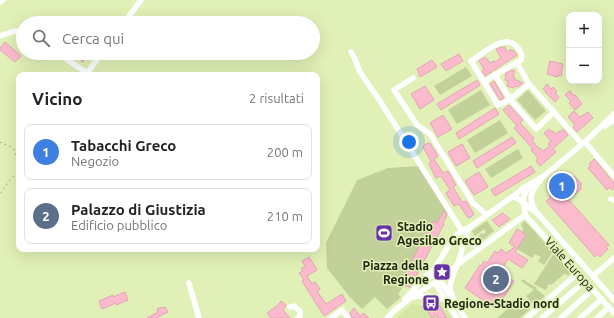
<!DOCTYPE html>
<html lang="it">
<meta charset="utf-8">
<style>
:root{--surface:#fff;--page:#f2f2f2;--text:#222;--muted:#767676;--line:#e0e0e0;--accent:#2563eb}
body{margin:0;font-family:Ubuntu,sans-serif;background:var(--page);color:var(--text)}
.controls{position:absolute;right:12px;top:12px;display:grid;overflow:hidden;border-radius:8px;box-shadow:0 4px 16px #0002}
.controls button{width:36px;height:36px;display:grid;place-items:center;padding:0;border:0;border-bottom:1px solid var(--line);background:var(--surface);color:var(--text);font:20px sans-serif}
.you{position:absolute;left:409px;top:142px;width:14px;height:14px;margin:-10px;border:3px solid #fff;border-radius:50%;background:#1a73e8;box-shadow:0 0 0 6px #1a73e833}
.badge{display:grid;place-items:center;width:26px;height:26px;border-radius:50%;background:var(--accent);color:#fff;font-size:13px;font-weight:700}
.pin{position:absolute;translate:-50% -50%;border:2px solid #fff;box-shadow:0 1px 4px #0006}
.list{margin:0;padding:0;list-style:none}
h2{display:flex;justify-content:space-between;align-items:center;height:52px;margin:0;padding:0 16px;font-size:17px}
h2 small{font-size:13px;font-weight:400;color:var(--muted)}
.list li{display:grid;grid-template-columns:26px 1fr auto;gap:12px;align-items:center;box-sizing:border-box;height:56px;margin:0 8px 8px;padding:0 8px;border:1px solid var(--line);border-radius:8px}
.list b{display:block;font-size:15px;white-space:nowrap}
.list p{margin:0;font-size:13px;white-space:nowrap;color:var(--muted)}
.list em{font-size:13px;font-style:normal;color:var(--muted)}
.icon{flex:none;width:22px;height:22px;fill:none;stroke:currentColor;stroke-width:2;stroke-linecap:round;stroke-linejoin:round}
.map{position:relative;flex:none;width:614px;height:318px;overflow:hidden}
.search{position:absolute;background:var(--surface);box-shadow:0 4px 16px #0002;left:16px;top:16px;width:304px;height:44px;display:flex;align-items:center;gap:10px;box-sizing:border-box;padding:0 14px;border-radius:22px;color:var(--muted);font-size:15px}
.panel{position:absolute;background:var(--surface);box-shadow:0 4px 16px #0002;left:16px;top:72px;width:304px;height:180px;border-radius:8px}
.map>svg:first-child{display:block}
.built{fill:#d5e7a4}
.green{fill:#c2d199}
.building{fill:#fbbbcd;stroke:#e3a4b6}
.lines{fill:none;stroke-linecap:round;stroke-linejoin:round}
.path{stroke:#a4b082;stroke-width:1;stroke-dasharray:2 3;stroke-linecap:butt}
.minor{stroke:#fff;stroke-width:5.5}
.labels{text-anchor:middle;dominant-baseline:central;stroke-width:3;stroke-linejoin:round;paint-order:stroke}
.poi-label{font-size:12px;font-weight:bold;fill:#212610;stroke:#e1f0b6;text-anchor:start}
.street-label{font-size:12px;fill:#212610;stroke:#e1f0b6}
</style>
<div class="map">
<svg width="614" height="318" viewBox="0 0 614 318">
<rect width="100%" height="100%" fill="#e1f0b6"/>
<polygon class="built" points="442,302 452,318 396,318 412,304 424,306"/>
<g class="green">
<polygon points="466,67 472,76 440,95 434,86"/>
<polygon points="481,90 490,105 457,124 448,110"/>
<polygon points="528,90 546,111 535,120 517,100"/>
<polygon points="500,120 508,133 475,153 467,140"/>
<polygon points="518,149 523,158 491,178 485,169"/>
<polygon points="419,166 448,212 446,218 439,221 444,224 410,288 404,286 398,294 401,297 387,309 375,297 362,309 349,296 327,268 326,243 357,180 388,168"/>
<polygon points="487,221 494,231 480,242 477,237 482,233 483,235 486,232 484,229 475,236 472,231"/>
<polygon points="525,221 553,252 544,265 538,261 541,257 535,254 532,258 517,249 526,235 522,232 523,228 521,224"/>
<polygon points="554,253 571,273 568,276 566,274 564,274 551,285 550,284 547,285 548,288 545,290 534,284"/>
<polygon points="522,279 537,288 536,289 545,296 534,305 526,296 534,290 521,281"/>
<polygon points="521,297 531,308 520,318 497,318"/>
</g>
<g class="building">
<polygon points="5,42 21,56 15,62 0,50 0,48"/>
<polygon points="502,47 504,48 505,47 507,52 511,49 512,51 513,50 517,55 485,76 482,71 484,69 479,61 485,57 490,63 494,61 495,62 501,58 496,49"/>
<polygon points="65,53 86,53 83,62 77,57 76,58 73,55 71,57"/>
<polygon points="459,54 463,61 446,71 441,64"/>
<polygon points="432,60 437,67 420,77 418,73 419,73 417,69"/>
<polygon points="550,61 563,64 561,76 558,75 558,77 547,74"/>
<polygon points="512,70 515,71 513,76 515,77 514,79 523,83 518,87 516,86 513,88 507,86 508,81 505,80 506,76 505,76 506,73"/>
<polygon points="477,80 480,85 441,110 437,104"/>
<polygon points="494,81 504,98 500,100 490,84"/>
<polygon points="547,84 551,89 553,87 557,92 555,93 559,97 555,102 545,92 546,92 543,89"/>
<polygon points="425,86 434,100 420,109 411,94"/>
<polygon points="570,91 574,96 575,95 582,104 575,110 569,103 571,101 565,95"/>
<polygon points="509,105 523,120 520,123 534,138 532,140 539,149 540,148 543,151 550,146 548,144 551,141 544,133 549,129 552,132 553,131 556,134 559,131 560,132 563,129 568,135 553,149 556,152 540,166 536,161 538,158 531,150 533,149 514,128 517,126 503,110"/>
<polygon points="495,108 499,114 459,139 456,133"/>
<polygon points="574,111 580,117 588,112 593,118 577,132 573,127 575,125 568,117"/>
<polygon points="443,115 452,129 438,137 430,123"/>
<polygon points="512,137 516,143 477,168 473,161"/>
<polygon points="430,143 438,156 434,159 443,173 448,171 456,185 453,187 462,202 466,201 474,214 471,217 468,218 459,204 454,206 446,193 450,190 441,176 436,178 429,164 431,161 423,147 426,144"/>
<polygon points="462,144 470,158 456,166 448,152"/>
<polygon points="594,159 614,183 614,188 612,190 609,187 607,190 588,168 591,166 589,164"/>
<polygon points="531,166 535,172 495,196 491,190"/>
<polygon points="479,172 488,187 474,195 465,181"/>
<polygon points="570,175 572,178 574,176 582,184 580,186 582,188 569,200 609,245 606,247 608,249 600,257 598,254 595,257 546,201 551,197 549,194"/>
<polygon points="444,211 447,215 443,223 444,224 410,287 405,286 406,283 401,281 433,221 437,223"/>
<polygon points="503,213 510,219 499,227 492,220"/>
<polygon points="517,229 526,235 515,252 528,260 522,268 508,259 500,272 514,281 496,309 465,288 480,265 481,266 484,261 487,263 495,251 498,253 501,249 506,253 515,247 509,243"/>
<polygon points="309,257 317,270 307,276 312,284 315,282 320,289 317,291 326,304 342,294 346,301 324,316 302,281 304,280 299,273 303,271 301,269 305,266 302,261"/>
<polygon points="125,292 128,300 116,305 116,303 102,309 99,301 113,295 113,297"/>
<polygon points="281,301 286,305 283,310 290,318 271,318 267,313 278,305"/>
<polygon points="439,305 447,318 438,318 437,315 432,318 428,312"/>
<polygon points="161,307 162,308 165,307 168,312 156,318 147,318 158,312 157,309"/>
<polygon points="354,308 360,316 363,313 369,318 352,318 350,313"/>
</g>
<g class="lines">
<polyline class="path" points="0,142 13,148 16,155 19,166 17,173 9,181 0,194"/>
<g class="minor">
<polyline points="0,2 3,0"/>
<polyline points="124,23 141,0"/>
<polyline points="0,36 15,31 23,32"/>
<polyline points="351,52 355,59 360,72 380,101 462,231"/>
<polyline points="57,53 90,75"/>
<polyline points="517,63 529,84 582,144"/>
<polyline points="87,73 102,53"/>
<polyline points="413,78 394,90 417,125 430,134 473,203 487,215"/>
<polyline points="484,82 495,75"/>
<path d="M529 84C520 91 509 102 498 105L471 61C483 54 506 31 518 48 521 52 523 55 521 60L495 75 510 99 536 129 554 112"/>
<polyline points="605,126 614,120"/>
<polyline points="585,142 614,176"/>
<polyline points="512,197 517,198 520,200 538,214 614,300"/>
<polyline points="611,199 614,200"/>
<path d="M535 210C527 195 532 192 541 179"/>
<polyline points="525,215 614,313"/>
<path d="M525 215C525 200 519 198 531 185"/>
<path d="M470 227C461 238 471 248 483 245"/>
<path d="M451 242 458 241C460 242 461 242 462 245 464 256 449 277 450 289 451 294 454 300 456 305"/>
<polyline points="593,276 614,258"/>
<polyline points="431,277 433,271 454,237 462,231 470,227 516,194 523,188 544,176 588,139 614,114"/>
<polyline points="440,280 465,318"/>
<polyline points="189,283 199,318"/>
<polyline points="435,283 457,318"/>
<path d="M413 297C425 295 435 296 446 300"/>
<polyline points="405,299 427,275 433,271"/>
<polyline points="290,307 294,306 300,311 300,316 298,318"/>
<path d="M395 310 416 294 434 283H437C443 277 451 271 457 265L525 215"/>
<polyline points="331,318 342,310 348,318"/>
<polyline points="387,318 397,308"/>
<polyline points="527,318 578,273"/>
<polyline points="542,318 585,281"/>
<polyline points="561,318 593,289"/>
<polyline points="580,318 602,299"/>
<polyline points="597,318 609,307"/>
</g>
</g>
<defs>
<g id="stadium-square" transform="scale(0.9)"><rect x="-9" y="-9" width="18" height="18" rx="4" fill="#6731a8" stroke="#e1f0b6"/><path d="M0-5a6.5 5 0 1 0 0 10a6.5 5 0 1 0 0-10ZM-3.5-1.8h7v3.6h-7Z" fill="#fff"/></g>
<g id="sight-square" transform="scale(0.9)"><rect x="-9" y="-9" width="18" height="18" rx="4" fill="#6731a8" stroke="#e1f0b6"/><path d="M0-6L1.8-2.2L6-1.7L2.9 1.2L3.7 5.4L0 3.3L-3.7 5.4L-2.9 1.2L-6-1.7L-1.8-2.2Z" fill="#fff"/></g>
<g id="bus-square" transform="scale(0.9)"><rect x="-9" y="-9" width="18" height="18" rx="4" fill="#6731a8" stroke="#e1f0b6"/><path d="M-5-6H5V4H4V6H2V4H-2V6H-4V4H-5ZM-3.5-4V0h7V-4ZM-3.5 1.2v1.5H-2V1.2ZM2 1.2v1.5H3.5V1.2Z" fill="#fff"/></g>
</defs>
<g fill-rule="evenodd">
<use href="#stadium-square" x="384" y="233"/>
<use href="#sight-square" x="442" y="272"/>
<use href="#bus-square" x="431" y="303"/>
</g>
<g class="labels">
<g class="poi-label">
<text x="397" y="226">Stadio<tspan x="397" dy="14">Agesilao Greco</tspan></text>
<text x="429" y="265" text-anchor="end">Piazza della<tspan x="429" dy="14">Regione</tspan></text>
<text x="444" y="303">Regione-Stadio nord</text>
</g>
<g class="street-label">
<text transform="translate(570 264) rotate(48)">Viale Europa</text>
</g>
</g>
</svg>
<div class="controls">
<button>+</button>
<button>−</button>
</div>
<div class="you"></div>
<div class="pin badge" style="left:562px;top:186px;background:#3f7fe0">1</div>
<div class="pin badge" style="left:496px;top:279px;background:#5c6f8a">2</div>
<div class="search"><svg class="icon" aria-label="search" viewBox="0 0 24 24"><circle cx="10" cy="10" r="6"/><path d="M15 15l6 6"/></svg>Cerca qui</div>
<section class="panel">
<h2>Vicino<small>2 risultati</small></h2>
<ul class="list">
<li><span class="badge" style="background:#3f7fe0">1</span><div><b>Tabacchi Greco</b><p>Negozio</p></div><em>200 m</em></li>
<li><span class="badge" style="background:#5c6f8a">2</span><div><b>Palazzo di Giustizia</b><p>Edificio pubblico</p></div><em>210 m</em></li>
</ul>
</section>
</div>
